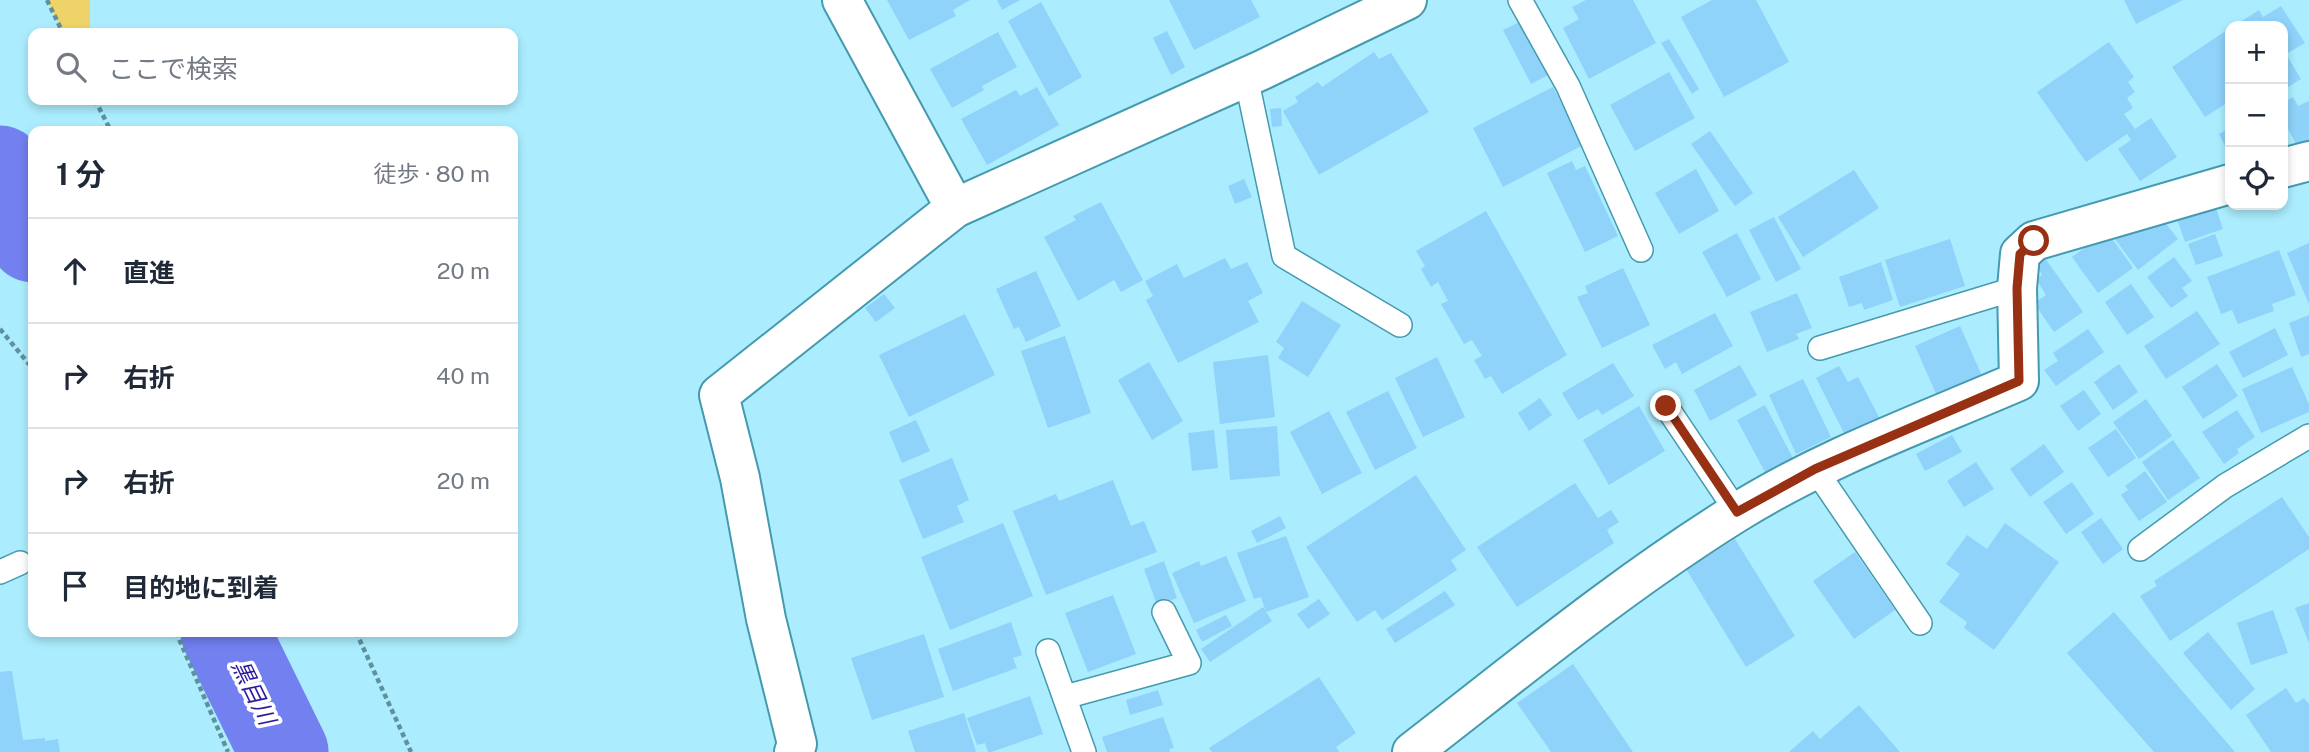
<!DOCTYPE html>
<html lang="ja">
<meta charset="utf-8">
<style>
:root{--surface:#fff;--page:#f2f2f3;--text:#1f2937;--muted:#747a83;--line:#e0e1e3}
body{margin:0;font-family:"Public Sans","Noto Sans JP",sans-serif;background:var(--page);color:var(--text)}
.controls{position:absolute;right:21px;top:21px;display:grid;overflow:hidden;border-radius:14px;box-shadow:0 4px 10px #0003}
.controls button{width:63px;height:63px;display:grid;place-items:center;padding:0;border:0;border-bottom:2px solid var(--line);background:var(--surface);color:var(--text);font:35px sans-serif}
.stop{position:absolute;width:21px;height:21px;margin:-16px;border:5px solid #983014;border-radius:50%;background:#fff}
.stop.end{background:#983014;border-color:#fff;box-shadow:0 2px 7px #0008}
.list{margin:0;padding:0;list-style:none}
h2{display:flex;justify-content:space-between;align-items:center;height:91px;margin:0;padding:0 28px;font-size:30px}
h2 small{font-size:23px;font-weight:400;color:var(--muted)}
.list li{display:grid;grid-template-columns:46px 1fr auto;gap:21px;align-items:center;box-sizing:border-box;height:105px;padding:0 28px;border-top:2px solid var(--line)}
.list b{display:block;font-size:26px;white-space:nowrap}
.list em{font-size:23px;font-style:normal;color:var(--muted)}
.icon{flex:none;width:38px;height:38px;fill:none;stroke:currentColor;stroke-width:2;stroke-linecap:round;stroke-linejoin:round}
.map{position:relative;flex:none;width:2309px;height:752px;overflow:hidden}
.search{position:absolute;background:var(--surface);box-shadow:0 4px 10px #0003;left:28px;top:28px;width:490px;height:77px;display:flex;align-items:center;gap:18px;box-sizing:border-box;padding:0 24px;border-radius:14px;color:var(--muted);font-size:26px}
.panel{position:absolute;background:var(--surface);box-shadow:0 4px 10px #0003;left:28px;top:126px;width:490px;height:511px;border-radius:14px}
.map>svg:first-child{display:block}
.green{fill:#edd368}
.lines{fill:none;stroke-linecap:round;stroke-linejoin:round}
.river{stroke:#7280f0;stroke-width:89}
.building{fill:#8fd2fa}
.service-casing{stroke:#449aae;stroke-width:26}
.minor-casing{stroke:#449aae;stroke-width:42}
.path{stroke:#5e919d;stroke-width:4.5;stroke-dasharray:5 3.5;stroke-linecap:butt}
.service{stroke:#fff;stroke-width:23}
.minor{stroke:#fff;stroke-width:38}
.route{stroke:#983014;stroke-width:9}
.labels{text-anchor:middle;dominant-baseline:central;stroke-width:7;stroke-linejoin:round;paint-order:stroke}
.water-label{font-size:23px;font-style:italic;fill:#2b1aa0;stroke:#fff}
</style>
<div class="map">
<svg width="2309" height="752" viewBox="0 0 2309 752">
<rect width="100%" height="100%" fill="#abedfe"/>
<polygon class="green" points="47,0 90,0 90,33 63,33"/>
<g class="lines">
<g class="river">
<polyline points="0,170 33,238"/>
<polyline points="225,632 284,752"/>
</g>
</g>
<g class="building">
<polygon points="887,0 970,0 953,10 956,16 909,40"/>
<polygon points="997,0 1020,0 1002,10"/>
<polygon points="1169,0 1251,0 1260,17 1194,50"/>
<polygon points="1586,0 1633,0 1656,43 1589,79 1563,28 1579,19 1572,7"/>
<polygon points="1712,0 1756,0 1789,62 1724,97 1681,17"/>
<polygon points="2124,0 2183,0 2136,24"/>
<polygon points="1041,2 1082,77 1049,96 1008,21"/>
<polygon points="2281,6 2305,43 2286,54 2301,79 2283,90 2283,26 2234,26 2259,10 2263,17"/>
<polygon points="1526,19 1554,72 1531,84 1503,30"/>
<polygon points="2230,28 2230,101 2205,117 2172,67"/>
<polygon points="1167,31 1185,67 1171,75 1153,38"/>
<polygon points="998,32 1017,67 982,86 984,90 952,108 930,69"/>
<polygon points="1669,39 1699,89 1692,94 1661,43"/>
<polygon points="2109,42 2134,77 2128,82 2135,92 2127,98 2133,108 2124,114 2135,129 2151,118 2177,157 2140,181 2118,149 2131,140 2127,134 2086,162 2037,92"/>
<polygon points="1374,52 1379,59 1391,53 1429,112 1319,175 1283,111 1298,102 1295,97 1318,82 1322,87"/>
<polygon points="1669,72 1695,118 1635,151 1610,105"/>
<polygon points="1037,87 1059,125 987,165 961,119 1016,90 1020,96"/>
<polygon points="1553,87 1583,145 1503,187 1473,128"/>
<polygon points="2293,97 2298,106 2309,101 2309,142 2298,148 2283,119 2283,103"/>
<polygon points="1281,108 1282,126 1272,127 1270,109"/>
<polygon points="2230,128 2230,156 2219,134"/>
<polygon points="1710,131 1753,193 1735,206 1691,144"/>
<polygon points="1572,161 1576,170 1585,166 1618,236 1585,252 1547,173"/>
<polygon points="1696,169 1719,211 1679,234 1655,193"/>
<polygon points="1854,170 1879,208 1803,257 1778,217"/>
<polygon points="1244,179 1252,197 1235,204 1228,186"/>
<polygon points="1101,202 1143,280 1121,292 1114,280 1078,301 1044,237 1076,220 1073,216"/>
<polygon points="2215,205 2223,229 2185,242 2177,219"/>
<polygon points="1486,211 1567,355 1502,394 1491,376 1485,379 1474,360 1482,356 1472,340 1464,344 1441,304 1448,301 1438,282 1431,287 1421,269 1425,266 1416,251"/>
<polygon points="1774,217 1801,269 1776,282 1749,230"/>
<polygon points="2163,220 2178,239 2138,270 2112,235"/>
<polygon points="1737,233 1761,279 1727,297 1702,252"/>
<polygon points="2215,234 2223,256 2196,265 2188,244"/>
<polygon points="2101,236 2105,242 2111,237 2133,268 2098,293 2072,257"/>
<polygon points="1950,239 1965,286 1900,307 1885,260"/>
<polygon points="2309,243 2309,304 2287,253"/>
<polygon points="2279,250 2296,295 2272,304 2274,311 2238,324 2232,310 2221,314 2207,277"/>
<polygon points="2174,257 2192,281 2182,288 2188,296 2171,308 2147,277"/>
<polygon points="1225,258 1231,269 1247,262 1263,293 1248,301 1259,322 1178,363 1146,300 1153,296 1145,281 1177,264 1184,278"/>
<polygon points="2045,258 2083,312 2054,332 2034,303 2046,295 2036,279 2042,275 2036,264"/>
<polygon points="1881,262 1893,300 1864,310 1862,303 1849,307 1839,277"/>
<polygon points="1623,268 1650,325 1602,348 1577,297 1588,293 1585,286"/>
<polygon points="1036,271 1061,326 1026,342 1019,327 1014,329 996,289"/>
<polygon points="2131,284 2154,317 2127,335 2105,302"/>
<polygon points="1797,293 1812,328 1796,334 1799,339 1767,352 1750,312"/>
<polygon points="884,294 895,308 876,322 865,308"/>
<polygon points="1302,301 1341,325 1308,377 1278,358 1284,348 1276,342"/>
<polygon points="2197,311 2220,344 2166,379 2144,346"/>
<polygon points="1715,313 1733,346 1682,374 1676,362 1665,369 1652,345"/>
<polygon points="965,314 995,375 909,417 879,355"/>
<polygon points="2309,315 2309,354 2301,357 2289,323"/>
<polygon points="1960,326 1982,376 1937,396 1915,346"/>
<polygon points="2275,328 2288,355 2243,378 2229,352"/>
<polygon points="2088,329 2104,352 2056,386 2044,370 2058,361 2053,353"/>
<polygon points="1065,336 1091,413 1048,428 1021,351"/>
<polygon points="1268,355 1275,417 1220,424 1213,362"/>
<polygon points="1437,357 1465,417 1423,437 1395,378"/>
<polygon points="1149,362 1183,421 1152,440 1118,380"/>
<polygon points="1613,363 1634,396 1602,415 1598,409 1578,420 1562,393"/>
<polygon points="2119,364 2138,392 2113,410 2094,382"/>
<polygon points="2217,364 2238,396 2203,419 2182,387"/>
<polygon points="1740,365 1757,395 1710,421 1694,390"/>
<polygon points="1839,366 1848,382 1858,377 1880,419 1846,437 1816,378"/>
<polygon points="2292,367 2309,404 2309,412 2261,433 2242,389"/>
<polygon points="1803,379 1831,437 1796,454 1769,395"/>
<polygon points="2084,390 2101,414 2078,431 2060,406"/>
<polygon points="1388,391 1417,448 1375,470 1346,412"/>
<polygon points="1540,398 1552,415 1529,431 1518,413"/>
<polygon points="2146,399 2172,436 2139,459 2113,422"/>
<polygon points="1765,405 1794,460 1766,474 1737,420"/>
<polygon points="1639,406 1665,451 1609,485 1583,440"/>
<polygon points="2237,410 2255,437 2237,449 2239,453 2224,464 2202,432"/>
<polygon points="1329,411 1362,473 1322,494 1290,432"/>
<polygon points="916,420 930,451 902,463 889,432"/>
<polygon points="1277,426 1280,476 1230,480 1226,430"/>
<polygon points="2116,429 2136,458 2108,477 2088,448"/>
<polygon points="1214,430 1218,468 1192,471 1188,433"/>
<polygon points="1952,435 1962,452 1925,471 1916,454"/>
<polygon points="2173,440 2200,478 2168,500 2142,462"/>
<polygon points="2044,444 2064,472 2030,497 2010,469"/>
<polygon points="952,458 969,500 957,506 964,522 923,539 899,480"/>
<polygon points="1976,462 1994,489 1964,507 1947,481"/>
<polygon points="2145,471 2167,502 2139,521 2121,495 2128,490 2125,486"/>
<polygon points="1416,475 1466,550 1451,560 1457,570 1382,620 1375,610 1357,622 1306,547"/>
<polygon points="1113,480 1131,526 1144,521 1157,552 1046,595 1013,511 1056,494 1059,501"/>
<polygon points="2072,482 2094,514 2066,534 2043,502"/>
<polygon points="1575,483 1598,518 1611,510 1619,522 1607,530 1614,543 1517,607 1477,547"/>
<polygon points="2282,497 2309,537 2309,549 2170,641 2140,596 2157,586 2154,581"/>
<polygon points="1280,516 1286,528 1257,543 1251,531"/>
<polygon points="2101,518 2123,549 2103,564 2081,532"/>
<polygon points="1003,523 1033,596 950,630 921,557"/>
<polygon points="2005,523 2059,562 1994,650 1964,628 1967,622 1939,602 1960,574 1946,564 1967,535 1987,549"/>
<polygon points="1286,536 1309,597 1266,612 1261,597 1254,599 1237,553"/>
<polygon points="1735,539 1795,636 1746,667 1686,569"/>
<polygon points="1855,552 1895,610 1854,639 1813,581"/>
<polygon points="1226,556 1246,601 1194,623 1172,573 1199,561 1201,566"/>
<polygon points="1164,561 1177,598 1157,605 1144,569"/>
<polygon points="1445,591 1455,605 1395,643 1386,629"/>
<polygon points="1113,595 1136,654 1088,672 1065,613"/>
<polygon points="1319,599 1330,614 1308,629 1297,614"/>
<polygon points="2309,603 2309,643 2295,608"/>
<polygon points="1263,607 1272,621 1210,662 1201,649"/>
<polygon points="2273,610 2288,653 2251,665 2237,623"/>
<polygon points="2114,612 2235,752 2154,752 2067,653"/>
<polygon points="1226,615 1232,626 1202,642 1196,630"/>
<polygon points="1011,622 1022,655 1013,658 1017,668 953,691 938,649"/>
<polygon points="2208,632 2255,689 2231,710 2183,653"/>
<polygon points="924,634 944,697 872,720 851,658"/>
<polygon points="1573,664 1633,752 1551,752 1517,703"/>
<polygon points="9,671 12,671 23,740 45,738 45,741 58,739 60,752 0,752 0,672"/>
<polygon points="1319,677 1356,733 1336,747 1339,752 1212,752 1209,748"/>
<polygon points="2286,688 2296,703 2304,698 2309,704 2309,752 2271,752 2246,715"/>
<polygon points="1158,690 1163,705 1130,715 1126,700"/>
<polygon points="1030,696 1043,734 991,752 988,752 985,743 977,745 967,718"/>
<polygon points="1859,705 1900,752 1789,752 1813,731 1820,739"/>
<polygon points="964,713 976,752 915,752 908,731"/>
<polygon points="1163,717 1174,748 1169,749 1170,752 1107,752 1102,737"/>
</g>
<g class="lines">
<g class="service-casing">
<g id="service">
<polyline points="1520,0 1568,86 1641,250"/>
<polyline points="1246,77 1284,256 1400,325"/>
<polyline points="1820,348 2017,288"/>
<polyline points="1666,406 1737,512"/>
<polyline points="1815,469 1920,623"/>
<polyline points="2140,549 2225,486 2309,436"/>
<polyline points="0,572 20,563"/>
<polyline points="1048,651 1084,752"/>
<polyline points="1065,697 1189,663 1164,612"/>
</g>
</g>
<g class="minor-casing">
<g id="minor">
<polyline points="842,0 955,208"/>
<polyline points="2283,168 2309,161"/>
<polyline points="794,752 797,744 766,619 740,478 719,395 955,208 1262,70 1407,0"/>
<path d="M1412 752C1518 670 1622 584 1736 513 1824 458 1924 422 2019 381L2017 288 2020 254 2034 241 2230 184"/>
</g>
</g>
<g class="path">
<polyline points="47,0 63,33"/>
<polyline points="95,100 111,131"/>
<polyline points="0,329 33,369"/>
<polyline points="176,632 228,752"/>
<polyline points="356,632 411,752"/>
</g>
<use href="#service" class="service"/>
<use href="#minor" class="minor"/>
</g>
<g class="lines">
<polyline class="route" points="1666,406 1737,512 1815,469 2019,381 2017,288 2020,254 2034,241"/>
</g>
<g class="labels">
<g class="water-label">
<text transform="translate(254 692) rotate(64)">黒目川</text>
</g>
</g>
</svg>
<div class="controls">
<button>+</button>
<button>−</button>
<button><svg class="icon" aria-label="locate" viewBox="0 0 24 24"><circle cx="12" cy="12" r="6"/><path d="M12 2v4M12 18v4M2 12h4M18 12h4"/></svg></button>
</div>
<div class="stop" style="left:2034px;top:241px"></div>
<div class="stop end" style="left:1666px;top:406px"></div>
<div class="search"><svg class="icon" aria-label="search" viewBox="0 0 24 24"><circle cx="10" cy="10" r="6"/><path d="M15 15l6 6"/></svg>ここで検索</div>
<section class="panel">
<h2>1 分<small>徒歩 · 80 m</small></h2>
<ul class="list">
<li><svg class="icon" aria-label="ahead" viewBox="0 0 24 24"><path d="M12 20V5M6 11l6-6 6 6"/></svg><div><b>直進</b></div><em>20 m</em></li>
<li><svg class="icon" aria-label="right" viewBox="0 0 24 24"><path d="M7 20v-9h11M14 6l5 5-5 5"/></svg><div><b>右折</b></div><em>40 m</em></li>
<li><svg class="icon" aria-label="right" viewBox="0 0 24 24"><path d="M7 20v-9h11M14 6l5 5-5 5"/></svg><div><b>右折</b></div><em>20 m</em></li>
<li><svg class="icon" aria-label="arrive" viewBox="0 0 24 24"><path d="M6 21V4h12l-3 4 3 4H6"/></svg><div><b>目的地に到着</b></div></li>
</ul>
</section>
</div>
